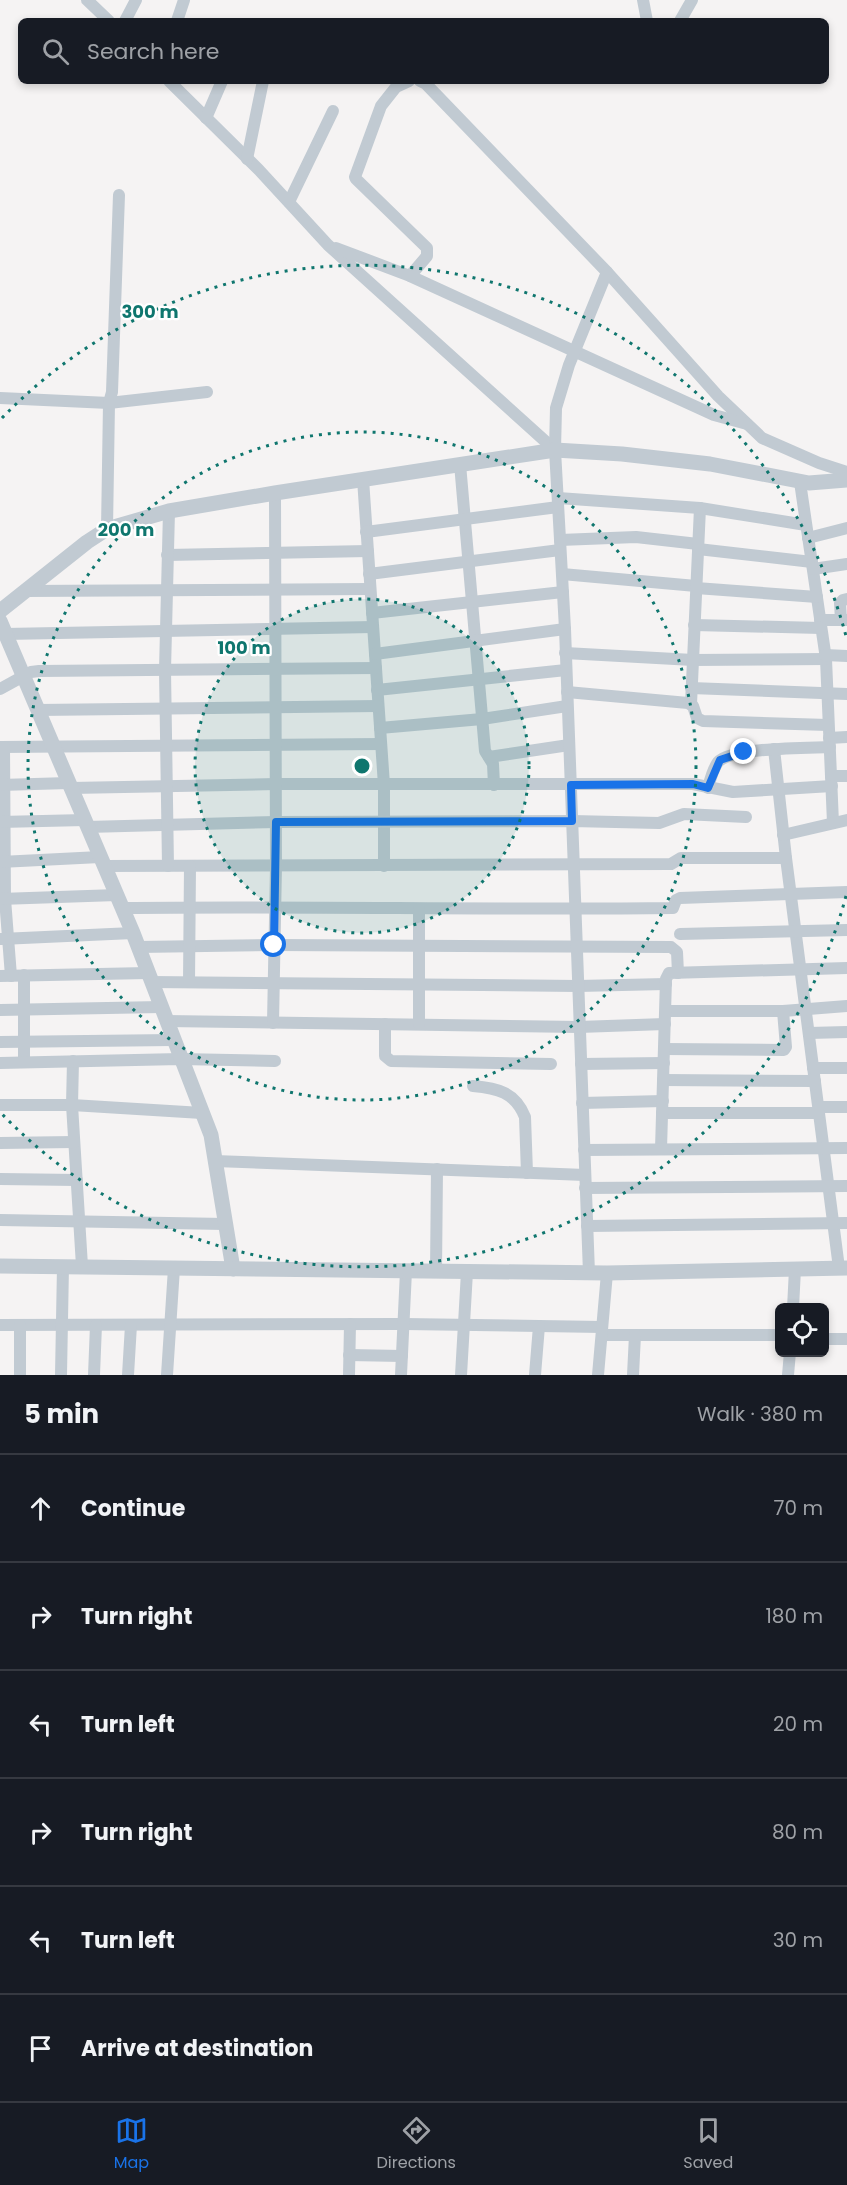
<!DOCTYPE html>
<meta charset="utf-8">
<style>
:root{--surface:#171b24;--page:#20242c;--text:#f1f3f6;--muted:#9ea1a6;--line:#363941;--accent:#1a73e8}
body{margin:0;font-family:Poppins,sans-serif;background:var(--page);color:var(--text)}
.controls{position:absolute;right:18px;bottom:18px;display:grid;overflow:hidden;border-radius:9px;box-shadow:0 3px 9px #0003}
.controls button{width:54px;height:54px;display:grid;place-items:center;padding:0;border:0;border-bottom:2px solid var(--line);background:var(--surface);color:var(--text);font:30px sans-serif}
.stop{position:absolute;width:18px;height:18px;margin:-14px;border:4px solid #1a73e8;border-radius:50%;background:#fff}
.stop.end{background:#1a73e8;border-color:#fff;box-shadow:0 2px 6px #0008}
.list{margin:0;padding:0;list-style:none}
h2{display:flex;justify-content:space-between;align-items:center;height:78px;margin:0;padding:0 24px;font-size:26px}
h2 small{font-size:20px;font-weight:400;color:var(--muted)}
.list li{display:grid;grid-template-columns:39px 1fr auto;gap:18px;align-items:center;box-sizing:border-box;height:108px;padding:0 24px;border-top:2px solid var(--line)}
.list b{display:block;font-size:22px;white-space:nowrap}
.list em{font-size:20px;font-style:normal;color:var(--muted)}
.icon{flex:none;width:33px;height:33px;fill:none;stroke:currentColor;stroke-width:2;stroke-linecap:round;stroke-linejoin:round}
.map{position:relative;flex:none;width:847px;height:1375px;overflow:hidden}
.search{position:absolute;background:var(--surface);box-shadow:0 3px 9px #0003;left:18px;right:18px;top:18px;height:66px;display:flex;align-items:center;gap:15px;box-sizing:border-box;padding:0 21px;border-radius:9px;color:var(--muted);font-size:22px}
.sheet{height:726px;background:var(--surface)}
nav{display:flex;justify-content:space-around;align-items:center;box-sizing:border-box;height:84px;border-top:2px solid var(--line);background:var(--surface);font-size:16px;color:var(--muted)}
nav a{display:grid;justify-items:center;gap:3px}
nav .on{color:var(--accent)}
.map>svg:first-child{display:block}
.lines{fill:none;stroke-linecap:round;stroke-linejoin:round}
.minor{stroke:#c1cad2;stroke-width:12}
.tertiary{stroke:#c1cad2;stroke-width:15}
.route{stroke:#1a73e8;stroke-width:8}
.ring{fill:none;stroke:#0f766e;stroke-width:3;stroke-dasharray:3 6}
.centre{fill:#0f766e;stroke:#fff;stroke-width:3}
.ring-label{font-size:18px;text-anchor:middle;font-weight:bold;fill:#0f766e;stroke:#fff;stroke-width:4.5;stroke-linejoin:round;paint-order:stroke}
</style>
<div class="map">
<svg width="847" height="1375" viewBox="0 0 847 1375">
<rect width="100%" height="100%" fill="#f5f3f3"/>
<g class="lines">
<g class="minor">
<polyline points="87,0 109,21"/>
<polyline points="643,0 647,21"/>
<polyline points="125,21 136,0"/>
<polyline points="177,21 184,0"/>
<polyline points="680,21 692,0"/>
<polyline points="169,81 259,170 328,245 555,450"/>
<polyline points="409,81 396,87 381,106 355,177 356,179 427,248 427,256 410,276"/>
<polyline points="420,81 426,84 607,272 718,396 762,438 819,463 847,472"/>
<polyline points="206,118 222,81"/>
<polyline points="247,159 263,81"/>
<polyline points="289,202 333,111"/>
<polyline points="336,248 410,276 714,415 747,424"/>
<polyline points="0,398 109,403 207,392"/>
<polyline points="460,464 485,751 493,764 494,785"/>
<polyline points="363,479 384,785 384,866"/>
<polyline points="800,482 826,659 833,823"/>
<polyline points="558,498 700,508 806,525"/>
<polyline points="107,529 109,403 112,392 119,195"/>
<polyline points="366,532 558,507"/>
<polyline points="808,538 847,528"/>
<polyline points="560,540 636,537 698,544"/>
<polyline points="698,549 812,562"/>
<polyline points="167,555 368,551"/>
<polyline points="813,569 847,564"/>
<polyline points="369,574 560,550"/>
<polyline points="562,574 696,586"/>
<polyline points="696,588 817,597"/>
<polyline points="25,591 370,589"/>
<polyline points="372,613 563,592"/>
<polyline points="820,620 847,620"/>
<polyline points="841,620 840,603 843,600 847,599"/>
<polyline points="694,625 821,628"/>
<polyline points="5,634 373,627"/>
<polyline points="565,653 693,660 826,659"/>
<polyline points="375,654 565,629"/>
<polyline points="825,655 847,656"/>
<polyline points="691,688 847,694"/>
<polyline points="0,689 31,672 39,671 376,668"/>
<polyline points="377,690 566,670"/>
<polyline points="567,692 688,703 693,706 697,718 703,721 828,725"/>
<polyline points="691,704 700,508"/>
<polyline points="38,710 378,706"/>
<polyline points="380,728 482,719 567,706"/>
<polyline points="829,738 847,737"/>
<polyline points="0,747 381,744"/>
<polyline points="4,747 5,899 11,976"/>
<polyline points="774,749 786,858 839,1268"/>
<polyline points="489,757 569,745"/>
<polyline points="831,776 847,776"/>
<polyline points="0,785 69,783"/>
<polyline points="71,788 276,784 693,784 733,792 832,786"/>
<path d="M708 788C710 780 713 769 718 762 732 747 808 748 830 747"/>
<polyline points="0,822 85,820"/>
<polyline points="87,827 276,822 572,821 659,823 684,814 746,817"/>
<polyline points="783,835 847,820"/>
<polyline points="0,862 100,857"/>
<polyline points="104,866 671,864 681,858 786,858"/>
<polyline points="168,866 165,670 169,511"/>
<polyline points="0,899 117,895"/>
<path d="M122 908C306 906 489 910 673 908L676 900 680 898 847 892"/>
<polyline points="680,934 847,930"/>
<polyline points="1,939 133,933"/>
<polyline points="138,947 274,945 671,947 677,952 678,973"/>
<polyline points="0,976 148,973"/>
<polyline points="151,982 578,986 666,984"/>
<polyline points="189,982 190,866"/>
<polyline points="0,1010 161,1007"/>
<polyline points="666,1011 783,1011 847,1006"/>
<polyline points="166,1021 579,1027 665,1024"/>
<polyline points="273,1023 276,866 275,493"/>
<polyline points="385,1024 385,1056 391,1061 551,1064"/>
<polyline points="419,1024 419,909"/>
<polyline points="809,1033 847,1032"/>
<polyline points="0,1042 173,1040"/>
<polyline points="664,1049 784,1050 786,1047 783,1011"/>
<polyline points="73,1061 72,1105 82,1266"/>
<polyline points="24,1062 24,975"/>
<polyline points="0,1063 180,1059 275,1061"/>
<polyline points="581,1064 664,1063"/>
<polyline points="813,1068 847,1068"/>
<polyline points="663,1080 815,1081"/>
<path d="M473 1086C497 1088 515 1092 525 1117L527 1173"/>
<polyline points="582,1103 663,1101"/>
<polyline points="0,1105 72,1105 202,1113"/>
<polyline points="819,1107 847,1107"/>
<polyline points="662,1113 819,1113"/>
<polyline points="0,1143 74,1142"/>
<polyline points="661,1149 666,979 669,973 847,968"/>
<polyline points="584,1150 847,1148"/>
<polyline points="215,1161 585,1175"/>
<polyline points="0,1179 77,1180"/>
<polyline points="585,1188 847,1186"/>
<polyline points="0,1220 225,1224"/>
<polyline points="587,1226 847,1223"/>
<polyline points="436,1272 437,1169"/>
<polyline points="589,1273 565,629 555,450 556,408 569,365 607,272"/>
<polyline points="793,1308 795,1269"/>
<polyline points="0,1325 404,1324 602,1327"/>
<polyline points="20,1325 20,1375"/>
<polyline points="602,1335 780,1335"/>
<polyline points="824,1339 847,1339"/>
<polyline points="349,1355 402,1356"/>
<polyline points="61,1375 63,1266"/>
<polyline points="94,1375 96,1325"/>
<polyline points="128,1375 131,1325"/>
<polyline points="167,1375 174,1268"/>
<polyline points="349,1375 350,1324"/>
<polyline points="401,1375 406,1271"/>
<polyline points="461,1375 467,1272"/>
<polyline points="535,1375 539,1326"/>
<polyline points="598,1375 607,1273"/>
<polyline points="633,1375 635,1335"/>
<polyline points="788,1375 790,1352"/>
</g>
<g class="tertiary">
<polyline points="0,611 87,542 107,529 169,511 275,493 555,450 622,454 710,464 809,483 847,480"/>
<polyline points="0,621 133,933 211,1135 233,1269"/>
<polyline points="0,1266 607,1273 847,1268"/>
</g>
</g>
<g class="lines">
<polyline class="route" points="274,945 276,822 572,821 571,785 693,784 708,788 720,760 744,752"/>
</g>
<circle cx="362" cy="766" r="167" fill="#0f766e" fill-opacity=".12"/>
<g class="ring">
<circle cx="362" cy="766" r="167"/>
<circle cx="362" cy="766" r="334"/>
<path d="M846 896A501 501 0 0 1 2 1114M2 418A501 501 0 0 1 846 636"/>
</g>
<circle cx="362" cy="766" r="9" class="centre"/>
<g class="ring-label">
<text x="150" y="318">300 m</text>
<text x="126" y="536">200 m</text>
<text x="244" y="654">100 m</text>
</g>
</svg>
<div class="controls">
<button><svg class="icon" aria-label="locate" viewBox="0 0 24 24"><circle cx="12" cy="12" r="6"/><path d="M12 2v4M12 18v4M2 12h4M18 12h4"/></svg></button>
</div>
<div class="stop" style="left:274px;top:945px"></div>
<div class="stop end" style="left:744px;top:752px"></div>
<div class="search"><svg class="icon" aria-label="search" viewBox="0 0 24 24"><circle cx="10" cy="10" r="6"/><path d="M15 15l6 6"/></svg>Search here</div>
</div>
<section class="sheet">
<h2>5 min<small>Walk · 380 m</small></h2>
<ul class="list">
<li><svg class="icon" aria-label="ahead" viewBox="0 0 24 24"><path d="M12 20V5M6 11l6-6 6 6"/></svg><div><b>Continue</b></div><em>70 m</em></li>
<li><svg class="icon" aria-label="right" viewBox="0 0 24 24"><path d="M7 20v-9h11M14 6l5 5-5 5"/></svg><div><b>Turn right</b></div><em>180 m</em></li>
<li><svg class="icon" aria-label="left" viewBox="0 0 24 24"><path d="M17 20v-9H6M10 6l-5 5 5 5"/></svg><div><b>Turn left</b></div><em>20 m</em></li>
<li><svg class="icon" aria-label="right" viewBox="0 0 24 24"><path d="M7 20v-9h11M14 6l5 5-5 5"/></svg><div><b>Turn right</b></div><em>80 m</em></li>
<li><svg class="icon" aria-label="left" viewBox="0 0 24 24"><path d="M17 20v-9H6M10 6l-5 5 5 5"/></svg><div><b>Turn left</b></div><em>30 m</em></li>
<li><svg class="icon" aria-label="arrive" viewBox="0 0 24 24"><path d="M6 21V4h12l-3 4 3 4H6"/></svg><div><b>Arrive at destination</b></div></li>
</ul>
</section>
<nav>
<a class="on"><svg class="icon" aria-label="map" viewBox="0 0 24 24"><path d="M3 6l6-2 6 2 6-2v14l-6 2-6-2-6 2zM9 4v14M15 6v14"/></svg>Map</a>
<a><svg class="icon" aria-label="directions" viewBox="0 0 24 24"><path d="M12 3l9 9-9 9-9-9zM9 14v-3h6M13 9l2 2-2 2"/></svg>Directions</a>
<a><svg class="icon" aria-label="saved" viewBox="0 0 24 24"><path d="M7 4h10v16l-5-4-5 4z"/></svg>Saved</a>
</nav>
